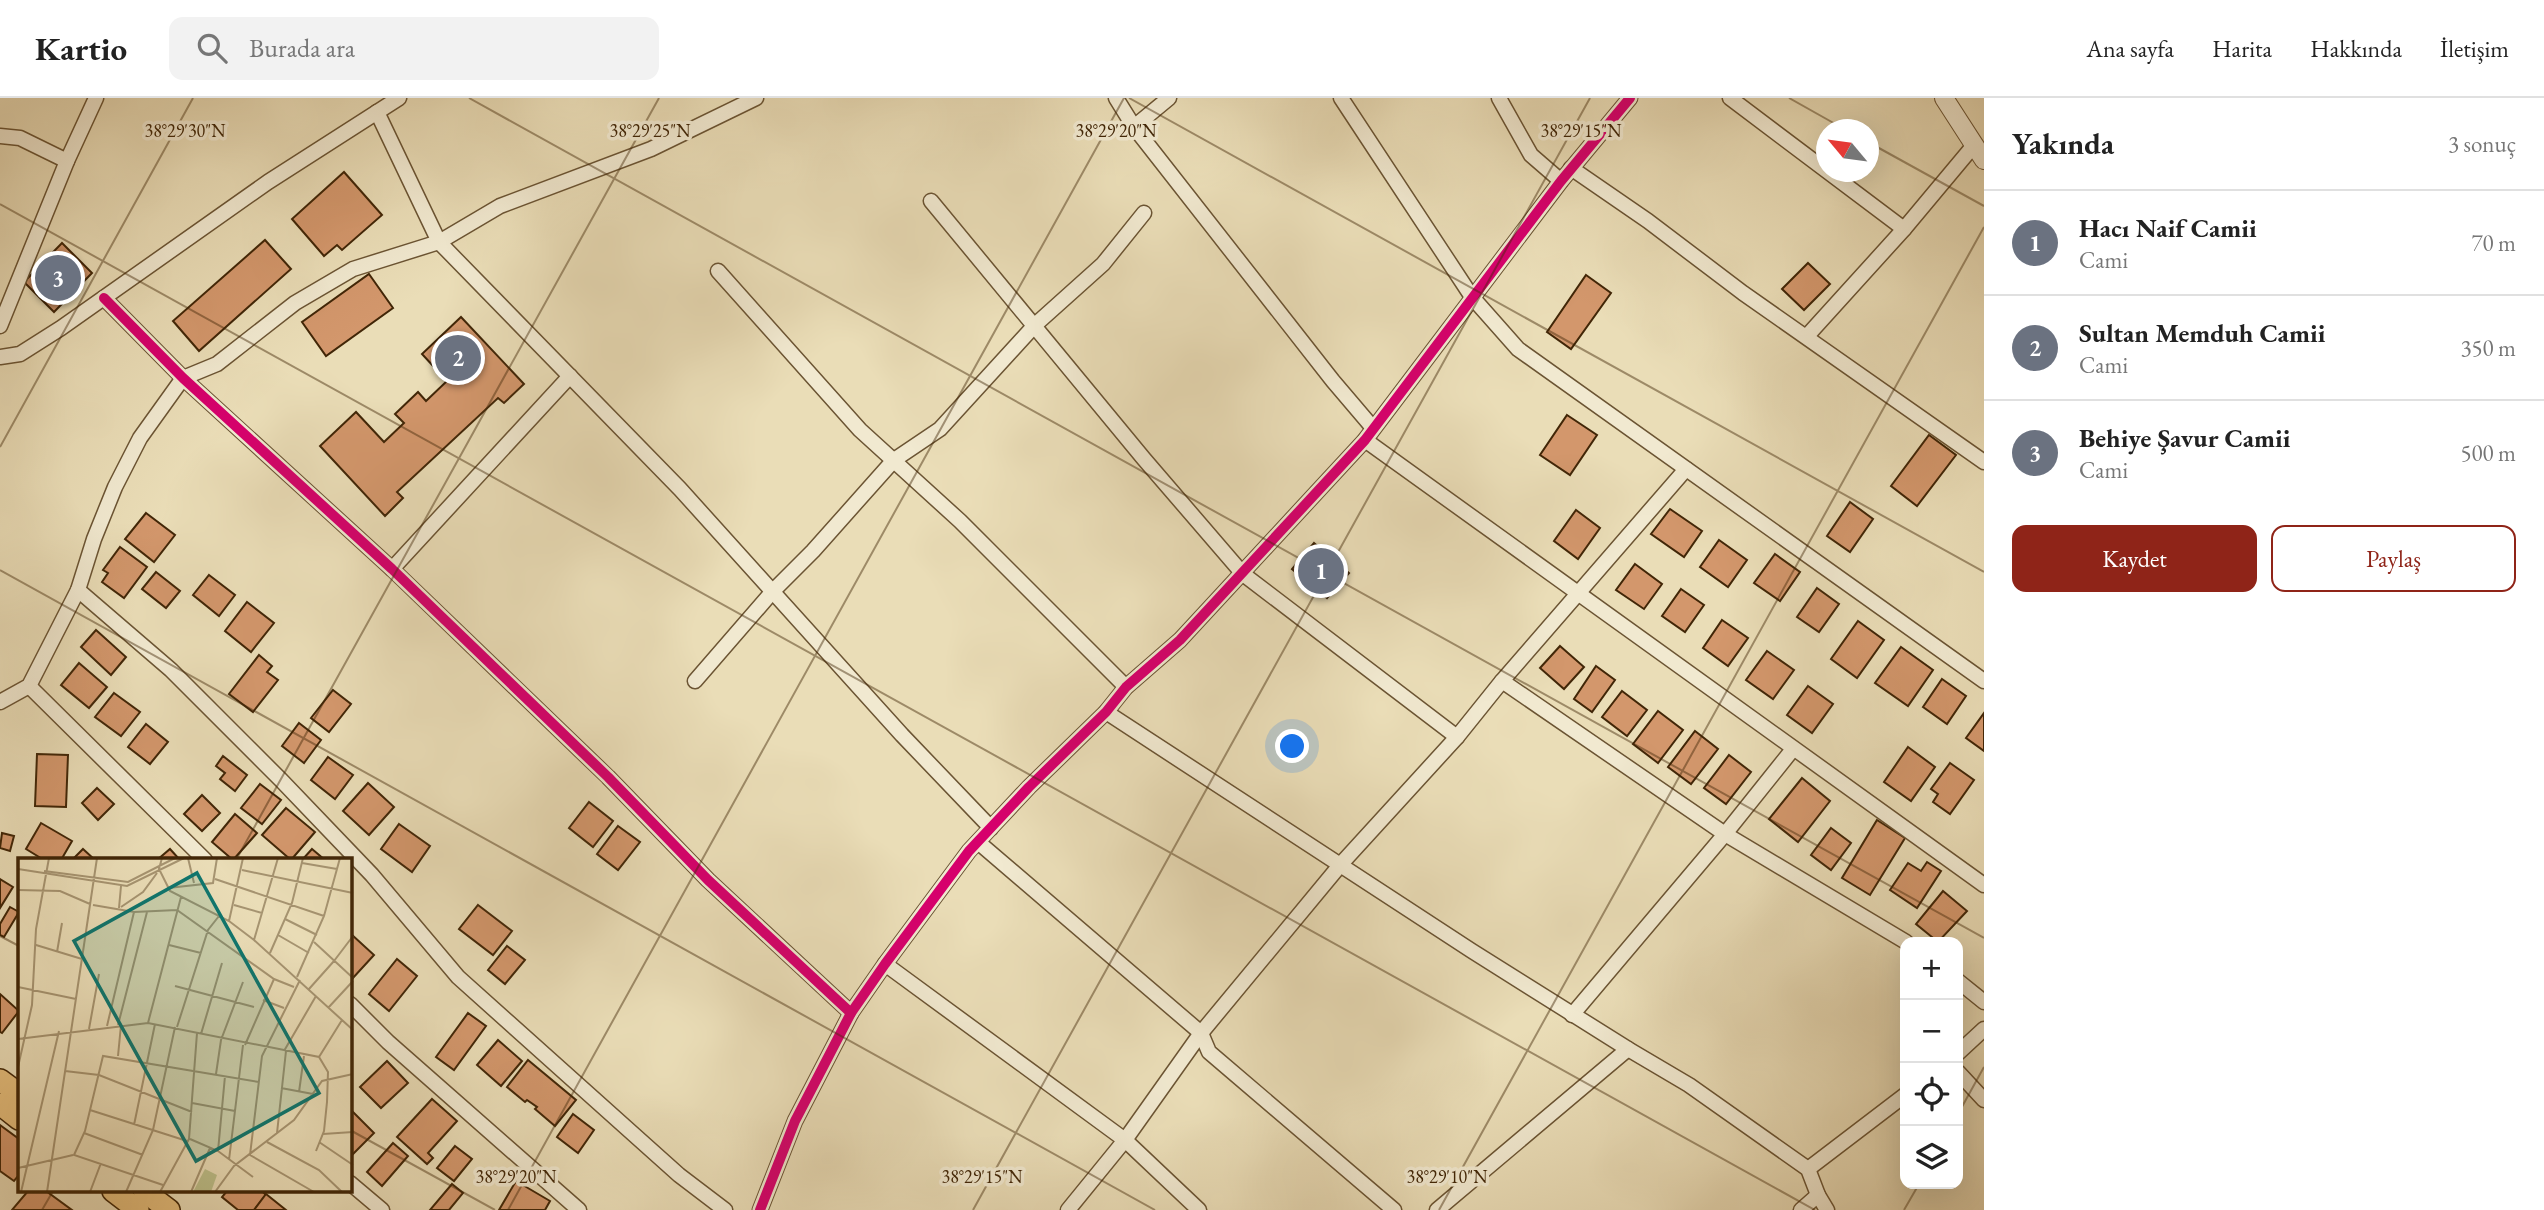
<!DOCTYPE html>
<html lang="tr">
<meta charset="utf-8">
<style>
:root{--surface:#fff;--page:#f2f2f2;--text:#222;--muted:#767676;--line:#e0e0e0;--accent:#8f2418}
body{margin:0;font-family:"EB Garamond",serif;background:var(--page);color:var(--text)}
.controls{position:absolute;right:21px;bottom:21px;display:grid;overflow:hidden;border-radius:14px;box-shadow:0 7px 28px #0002}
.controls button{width:63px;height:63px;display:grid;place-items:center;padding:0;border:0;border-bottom:2px solid var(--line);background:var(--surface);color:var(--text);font:35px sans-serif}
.compass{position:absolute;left:1816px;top:21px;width:63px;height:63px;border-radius:50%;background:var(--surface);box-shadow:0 7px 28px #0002;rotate:299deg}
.you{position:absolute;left:1293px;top:649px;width:24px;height:24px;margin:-18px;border:5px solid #fff;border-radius:50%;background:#1a73e8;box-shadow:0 0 0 10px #1a73e833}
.badge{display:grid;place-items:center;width:46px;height:46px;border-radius:50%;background:var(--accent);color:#fff;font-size:23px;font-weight:700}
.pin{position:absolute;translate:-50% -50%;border:4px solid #fff;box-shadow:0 2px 7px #0006}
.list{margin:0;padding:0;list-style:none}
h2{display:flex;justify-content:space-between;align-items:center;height:91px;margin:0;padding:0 28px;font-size:30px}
h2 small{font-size:23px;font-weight:400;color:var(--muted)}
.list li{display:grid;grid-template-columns:46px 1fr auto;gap:21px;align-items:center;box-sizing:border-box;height:105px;padding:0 28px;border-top:2px solid var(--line)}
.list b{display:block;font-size:26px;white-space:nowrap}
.list p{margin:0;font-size:23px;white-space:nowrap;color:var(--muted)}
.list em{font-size:23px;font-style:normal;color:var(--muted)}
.actions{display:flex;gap:14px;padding:21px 28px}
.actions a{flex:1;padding:16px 0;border:2px solid var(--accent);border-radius:14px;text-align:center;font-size:24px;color:var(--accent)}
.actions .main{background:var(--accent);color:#fff}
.icon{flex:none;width:38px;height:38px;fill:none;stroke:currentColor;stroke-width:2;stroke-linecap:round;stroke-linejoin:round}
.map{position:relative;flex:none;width:1984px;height:1112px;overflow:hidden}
header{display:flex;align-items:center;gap:42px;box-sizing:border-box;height:98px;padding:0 35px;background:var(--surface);border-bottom:2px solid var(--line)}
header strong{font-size:33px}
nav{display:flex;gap:38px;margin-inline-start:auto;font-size:24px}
.search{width:490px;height:63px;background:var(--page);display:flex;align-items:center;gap:18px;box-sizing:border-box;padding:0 24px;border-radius:14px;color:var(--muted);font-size:26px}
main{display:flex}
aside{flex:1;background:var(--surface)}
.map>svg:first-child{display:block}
.building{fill:#d3976c;stroke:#412607;stroke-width:2}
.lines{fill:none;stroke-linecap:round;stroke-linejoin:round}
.minor-casing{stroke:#6b5433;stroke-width:17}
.tertiary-casing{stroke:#6b5433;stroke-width:20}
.primary-casing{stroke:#412607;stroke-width:24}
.minor{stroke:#f1e9d0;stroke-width:14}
.tertiary{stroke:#f1e9d0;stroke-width:18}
.primary{stroke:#e5be7c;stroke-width:21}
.cycleway-casing{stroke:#f1e9d0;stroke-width:15}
.cycleway{stroke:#d6006c;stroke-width:10}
.ticks{fill:none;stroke:#412607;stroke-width:2;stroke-opacity:0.45}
.inset-road{fill:none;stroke:#a69471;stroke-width:2}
.view{fill:#0f766e;fill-opacity:0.15;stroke:#0f766e;stroke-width:3.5}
.inset-edge{fill:none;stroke:#412607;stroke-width:3.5}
.ticks-label{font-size:18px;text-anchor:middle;fill:#412607;stroke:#f1e9d0;stroke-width:7;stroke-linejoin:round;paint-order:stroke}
</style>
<header>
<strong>Kartio</strong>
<div class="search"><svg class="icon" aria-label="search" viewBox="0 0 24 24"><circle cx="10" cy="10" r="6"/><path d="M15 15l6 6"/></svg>Burada ara</div>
<nav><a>Ana sayfa</a><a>Harita</a><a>Hakkında</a><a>İletişim</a></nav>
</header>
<main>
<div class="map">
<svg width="1984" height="1112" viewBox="0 0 1984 1112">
<rect width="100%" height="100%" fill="#eaddb7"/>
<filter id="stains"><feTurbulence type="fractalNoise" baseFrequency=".00286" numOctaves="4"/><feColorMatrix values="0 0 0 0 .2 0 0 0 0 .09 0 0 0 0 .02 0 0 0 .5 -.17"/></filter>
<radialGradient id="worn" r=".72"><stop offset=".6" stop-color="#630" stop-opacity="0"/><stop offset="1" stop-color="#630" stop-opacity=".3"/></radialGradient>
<g class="building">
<polygon points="344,74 382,117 342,152 337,147 324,158 292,121"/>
<polygon points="265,142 291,171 199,253 173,223"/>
<polygon points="62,145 92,175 54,214 24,184"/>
<polygon points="1808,165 1830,186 1804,212 1782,191"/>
<polygon points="369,176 393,210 326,258 302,224"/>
<polygon points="1586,177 1611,195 1571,251 1547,234"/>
<polygon points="461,219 524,286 504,305 498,300 397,394 403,400 385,418 320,348 356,314 384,344 404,325 395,316 418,294 426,303 447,283 422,256"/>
<polygon points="1567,317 1597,337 1570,377 1540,357"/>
<polygon points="1929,337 1956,357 1917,408 1891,388"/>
<polygon points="1850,404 1873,421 1850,454 1827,438"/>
<polygon points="1670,411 1702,433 1684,459 1651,436"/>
<polygon points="1576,412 1600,430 1578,461 1554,443"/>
<polygon points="146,415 175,437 154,464 125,441"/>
<polygon points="1719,442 1747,462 1728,489 1700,469"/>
<polygon points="1314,445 1349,475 1327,500 1292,471"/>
<polygon points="120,449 147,469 124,500 102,484 108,475 103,472"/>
<polygon points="1775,456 1800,474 1780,503 1754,485"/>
<polygon points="1635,466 1662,486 1644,511 1616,492"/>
<polygon points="156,474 180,493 166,510 142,491"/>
<polygon points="209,477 235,497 219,518 193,497"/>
<polygon points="1817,490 1839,506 1819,534 1797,519"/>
<polygon points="1681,491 1704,507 1685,534 1662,518"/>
<polygon points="247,504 274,525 251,554 225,533"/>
<polygon points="1722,522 1748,540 1728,568 1703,550"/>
<polygon points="1858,523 1884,542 1857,580 1831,561"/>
<polygon points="96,532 126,559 111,577 81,549"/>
<polygon points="1560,548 1584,569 1564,591 1540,570"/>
<polygon points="1901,549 1933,572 1908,608 1875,585"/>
<polygon points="1767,553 1794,572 1773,601 1746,582"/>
<polygon points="259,557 272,568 267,574 278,582 253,614 229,596"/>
<polygon points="79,565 107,589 89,610 61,587"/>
<polygon points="1596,568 1615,582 1592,614 1574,601"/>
<polygon points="1942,581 1966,598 1947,626 1923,609"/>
<polygon points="1808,588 1833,606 1812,635 1787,617"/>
<polygon points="333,592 351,606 329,634 311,620"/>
<polygon points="1622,593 1647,612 1627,638 1602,619"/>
<polygon points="114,595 140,614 121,638 95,619"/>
<polygon points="1658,613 1683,632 1658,665 1633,646"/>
<polygon points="1984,615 1984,653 1966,640"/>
<polygon points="299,625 321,642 304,665 282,648"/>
<polygon points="146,626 168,644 150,666 128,649"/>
<polygon points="1695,633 1718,651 1691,686 1668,669"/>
<polygon points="1908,649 1935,669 1911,703 1884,684"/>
<polygon points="37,656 68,657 66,709 35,708"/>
<polygon points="1729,657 1751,674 1726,706 1704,690"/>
<polygon points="223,658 247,677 235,693 220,681 225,675 216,668"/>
<polygon points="328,659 353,677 335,701 311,682"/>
<polygon points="1950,665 1974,682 1950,716 1933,704 1938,696 1931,691"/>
<polygon points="1802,680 1830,703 1798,744 1769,721"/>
<polygon points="368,685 394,709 369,737 343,713"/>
<polygon points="260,686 281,702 262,726 241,710"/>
<polygon points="97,690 114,706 98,722 82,705"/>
<polygon points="202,697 220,715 202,733 184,716"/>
<polygon points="589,704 613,723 593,749 569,730"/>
<polygon points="286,710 315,734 291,762 262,737"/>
<polygon points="235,716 257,735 233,762 212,744"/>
<polygon points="1877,722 1905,740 1870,797 1842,780"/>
<polygon points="41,725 72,743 61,762 44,762 26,751"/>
<polygon points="399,726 430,748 412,774 381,751"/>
<polygon points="618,728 640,744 618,772 597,756"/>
<polygon points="1831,730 1851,745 1831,772 1811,757"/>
<polygon points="2,735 14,738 10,753 0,750"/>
<polygon points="83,751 95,762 72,762"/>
<polygon points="170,751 180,762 157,762"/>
<polygon points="312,751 325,762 302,762"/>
<polygon points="1927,764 1941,773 1917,810 1890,792 1908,765 1921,773"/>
<polygon points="0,781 13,789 0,810"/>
<polygon points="1943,793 1967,813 1938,844 1916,826"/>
<polygon points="478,807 512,833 493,857 459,831"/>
<polygon points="10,809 19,814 4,839 0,837 0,826"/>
<polygon points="351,836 374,857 352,881 350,879"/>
<polygon points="507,848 525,862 505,886 488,872"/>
<polygon points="397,861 417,878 389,913 369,896"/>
<polygon points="0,896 19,913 2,935 0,934"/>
<polygon points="468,915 486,928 454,972 436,959"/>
<polygon points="498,942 522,963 501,988 477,967"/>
<polygon points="528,962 576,1002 555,1028 535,1011 537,1009 527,1002 525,1004 507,989"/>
<polygon points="387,963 408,985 381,1010 360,989"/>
<polygon points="432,1001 457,1023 428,1055 433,1060 427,1066 397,1039"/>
<polygon points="350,1011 374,1035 350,1059"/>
<polygon points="573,1016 594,1032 578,1055 557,1039"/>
<polygon points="0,1027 19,1041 19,1077 14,1083 0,1073"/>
<polygon points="393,1045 408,1058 382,1088 367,1074"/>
<polygon points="455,1048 472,1061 454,1083 437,1070"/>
<polygon points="516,1083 550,1103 545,1112 499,1112"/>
<polygon points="452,1086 463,1095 449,1112 430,1112"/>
<polygon points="28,1093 46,1093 72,1112 12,1112"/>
<polygon points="227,1093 262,1093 266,1097 254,1112 238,1112 222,1099"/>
<polygon points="266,1096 286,1112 254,1112"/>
</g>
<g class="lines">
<g class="minor-casing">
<g id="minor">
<polyline points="1116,0 1134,29 1333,283 1373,330"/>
<polyline points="1341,0 1472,199 1518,251 1984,583"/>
<polyline points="1499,0 1531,57 1561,83"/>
<polyline points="1730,0 1904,131"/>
<polyline points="377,14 439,144 680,391 902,637 991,730"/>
<polyline points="1134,29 1169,0"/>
<polyline points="0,38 20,40 67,63"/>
<polyline points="1571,70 1648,123 1743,195 1984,364"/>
<polyline points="931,103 1144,361 1243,476 1457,639"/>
<polyline points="718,173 860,332 960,423 1126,589"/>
<polyline points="104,200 183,280 392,471 608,679 708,782 851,915"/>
<polyline points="0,228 67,63 96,0"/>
<polyline points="1807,238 1904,131 1975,46"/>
<polyline points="0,259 20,256 61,230 268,84 399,0"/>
<polyline points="1365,342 1984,787"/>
<polyline points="392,471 570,278"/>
<polyline points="78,492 171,572 281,682 372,777 458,879 679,1077 725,1112"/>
<polyline points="695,583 773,493 813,453 894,362 940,331 1035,227 1103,166 1144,115"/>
<polyline points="1502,583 1725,736 1906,844"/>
<polyline points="29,588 205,762"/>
<polyline points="0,604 29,588 78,492 94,441 115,389 140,340 183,280 217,266 295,205 353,171 439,144 500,108 651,51 756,0"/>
<polyline points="1106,614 1472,853 1628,951 1689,987 1808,1071 1818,1097 1827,1112"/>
<polyline points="978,744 1201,935 1209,954 1394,1112"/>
<polyline points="885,866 1125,1042 1199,1112"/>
<polyline points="1958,883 1984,904"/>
<polyline points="350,906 388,944 579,1112"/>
<polyline points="1572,917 1725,736 1793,651"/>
<polyline points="1958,955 1984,931"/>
<polyline points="1958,974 1984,1002"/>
<polyline points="1808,1071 1905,997"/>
<polyline points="350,1085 382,1112"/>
<polyline points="760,1112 795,1023 851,915 885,866 969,753 1029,689 1106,614 1126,589 1180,542 1365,342 1561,83 1630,0"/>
<polyline points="1068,1112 1125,1042 1201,935 1341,766 1457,639 1502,583 1686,371"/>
<polyline points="1437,1112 1628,951"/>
<polyline points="1801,1112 1818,1097"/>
</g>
</g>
<g class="tertiary-casing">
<polyline id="tertiary" points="1944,0 1984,62"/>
</g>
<g class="primary-casing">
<g id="primary">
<polyline points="0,982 19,996"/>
<polyline points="0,1006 19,1021"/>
<polyline points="113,1093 138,1112"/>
<polyline points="144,1093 169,1112"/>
</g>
</g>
<use href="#minor" class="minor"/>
<use href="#tertiary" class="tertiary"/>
<use href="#primary" class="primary"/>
<g class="cycleway-casing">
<g id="cycleway">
<polyline points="104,200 183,280 392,471 608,679 708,782 851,915"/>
<polyline points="760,1112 795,1023 851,915 885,866 969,753 1029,689 1106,614 1126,589 1180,542 1365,342 1561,83 1630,0"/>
</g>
</g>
<use href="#cycleway" class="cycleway"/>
</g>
<path class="ticks" d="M469 0 1984 840M1129 0 1984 474M1789 0 1846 32M1868 44 1984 108M0 106 1815 1112M0 349 193 0M0 472 1155 1112M236 762 659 0M0 838 19 848M1958 1016 1984 969M350 1032 495 1112M42 1112 53 1093M508 1112 1124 0M973 1112 1590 0M1439 1112 1984 129M1904 1112 1919 1086"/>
<g transform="translate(18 760)">
<rect width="334" height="334" fill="#eaddb7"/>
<path d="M187 311 199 317 193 334H175Z" fill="#bcbf8a"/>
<path class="inset-road" d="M144 0 141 11 152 33 211 63 236 82 335 172M170 0 176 25M284 5 319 11M0 11 109 28 166 0M224 12 335 35M26 13 110 24 157 0M197 21 306 58M150 30 195 25 199 0M0 32 42 33 72 46M75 47 116 54 159 52 256 121 276 129M216 47 244 55M103 49 125 34 139 15M101 50 103 28M267 61 299 77M211 63 225 0M260 77 291 95M236 82 260 0M296 84 335 120M18 87 64 101M151 87 183 95M39 94 44 65M252 95 274 45 285 0M316 103 335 78M279 119 306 58 322 0M282 122 244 198 232 297 296 334M157 128 236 149M0 129 58 141M291 131 316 103M245 142 266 150M310 150 335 123M130 165 163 39M100 167 129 54M89 168 116 54M159 169 190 72 201 58M71 171 81 116M183 176 204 105M0 181 130 165 301 199 310 214 309 244 306 273 298 293M227 187 256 121M266 193 298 138M100 198 103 167M301 199 324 162M0 209 14 147 18 71 31 0M47 213 81 217 174 254M198 216 203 182 225 124M263 230 295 236M281 234 286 198M174 245 217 253M72 252 169 283M116 267 137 166M66 275 125 297M259 275 268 193M305 276 335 274M172 281 200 293 235 319M249 284 301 312 324 334M301 284 335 307M200 293 207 218M211 302 225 187M0 310 55 297M145 327 56 297 67 273 85 198 241 224M3 334 41 173M29 334 79 0M72 334 83 305M108 334 135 272 157 169M142 334 171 281 179 175M173 334 192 290M197 334 216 308 276 262 304 223 335 216"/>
<path class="view" d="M179 15 301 235 178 303 56 83Z"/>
<rect width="334" height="334" class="inset-edge"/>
</g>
<g class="ticks-label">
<text x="185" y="39">38°29'30"N</text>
<text x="650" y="39">38°29'25"N</text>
<text x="1116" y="39">38°29'20"N</text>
<text x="1581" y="39">38°29'15"N</text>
<text x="516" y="1085">38°29'20"N</text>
<text x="982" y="1085">38°29'15"N</text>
<text x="1447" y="1085">38°29'10"N</text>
</g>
<rect width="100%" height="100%" filter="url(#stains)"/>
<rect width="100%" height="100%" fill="url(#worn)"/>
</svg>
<div class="controls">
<button>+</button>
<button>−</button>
<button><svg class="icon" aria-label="locate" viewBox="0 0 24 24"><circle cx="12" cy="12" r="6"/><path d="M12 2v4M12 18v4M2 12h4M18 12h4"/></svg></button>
<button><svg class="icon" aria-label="layers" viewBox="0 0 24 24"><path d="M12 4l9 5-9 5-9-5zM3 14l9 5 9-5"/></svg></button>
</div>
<svg class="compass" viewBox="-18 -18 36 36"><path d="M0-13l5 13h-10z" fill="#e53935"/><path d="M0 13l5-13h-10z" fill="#767676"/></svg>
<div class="you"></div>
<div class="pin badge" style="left:1321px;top:473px;background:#6b7280">1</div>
<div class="pin badge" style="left:458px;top:260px;background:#6b7280">2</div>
<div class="pin badge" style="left:58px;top:180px;background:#6b7280">3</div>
</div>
<aside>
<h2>Yakında<small>3 sonuç</small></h2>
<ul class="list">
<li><span class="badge" style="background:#6b7280">1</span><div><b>Hacı Naif Camii</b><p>Cami</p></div><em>70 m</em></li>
<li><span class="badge" style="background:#6b7280">2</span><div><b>Sultan Memduh Camii</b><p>Cami</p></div><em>350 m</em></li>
<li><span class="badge" style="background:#6b7280">3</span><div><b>Behiye Şavur Camii</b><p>Cami</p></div><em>500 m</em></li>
</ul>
<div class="actions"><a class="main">Kaydet</a><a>Paylaş</a></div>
</aside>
</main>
